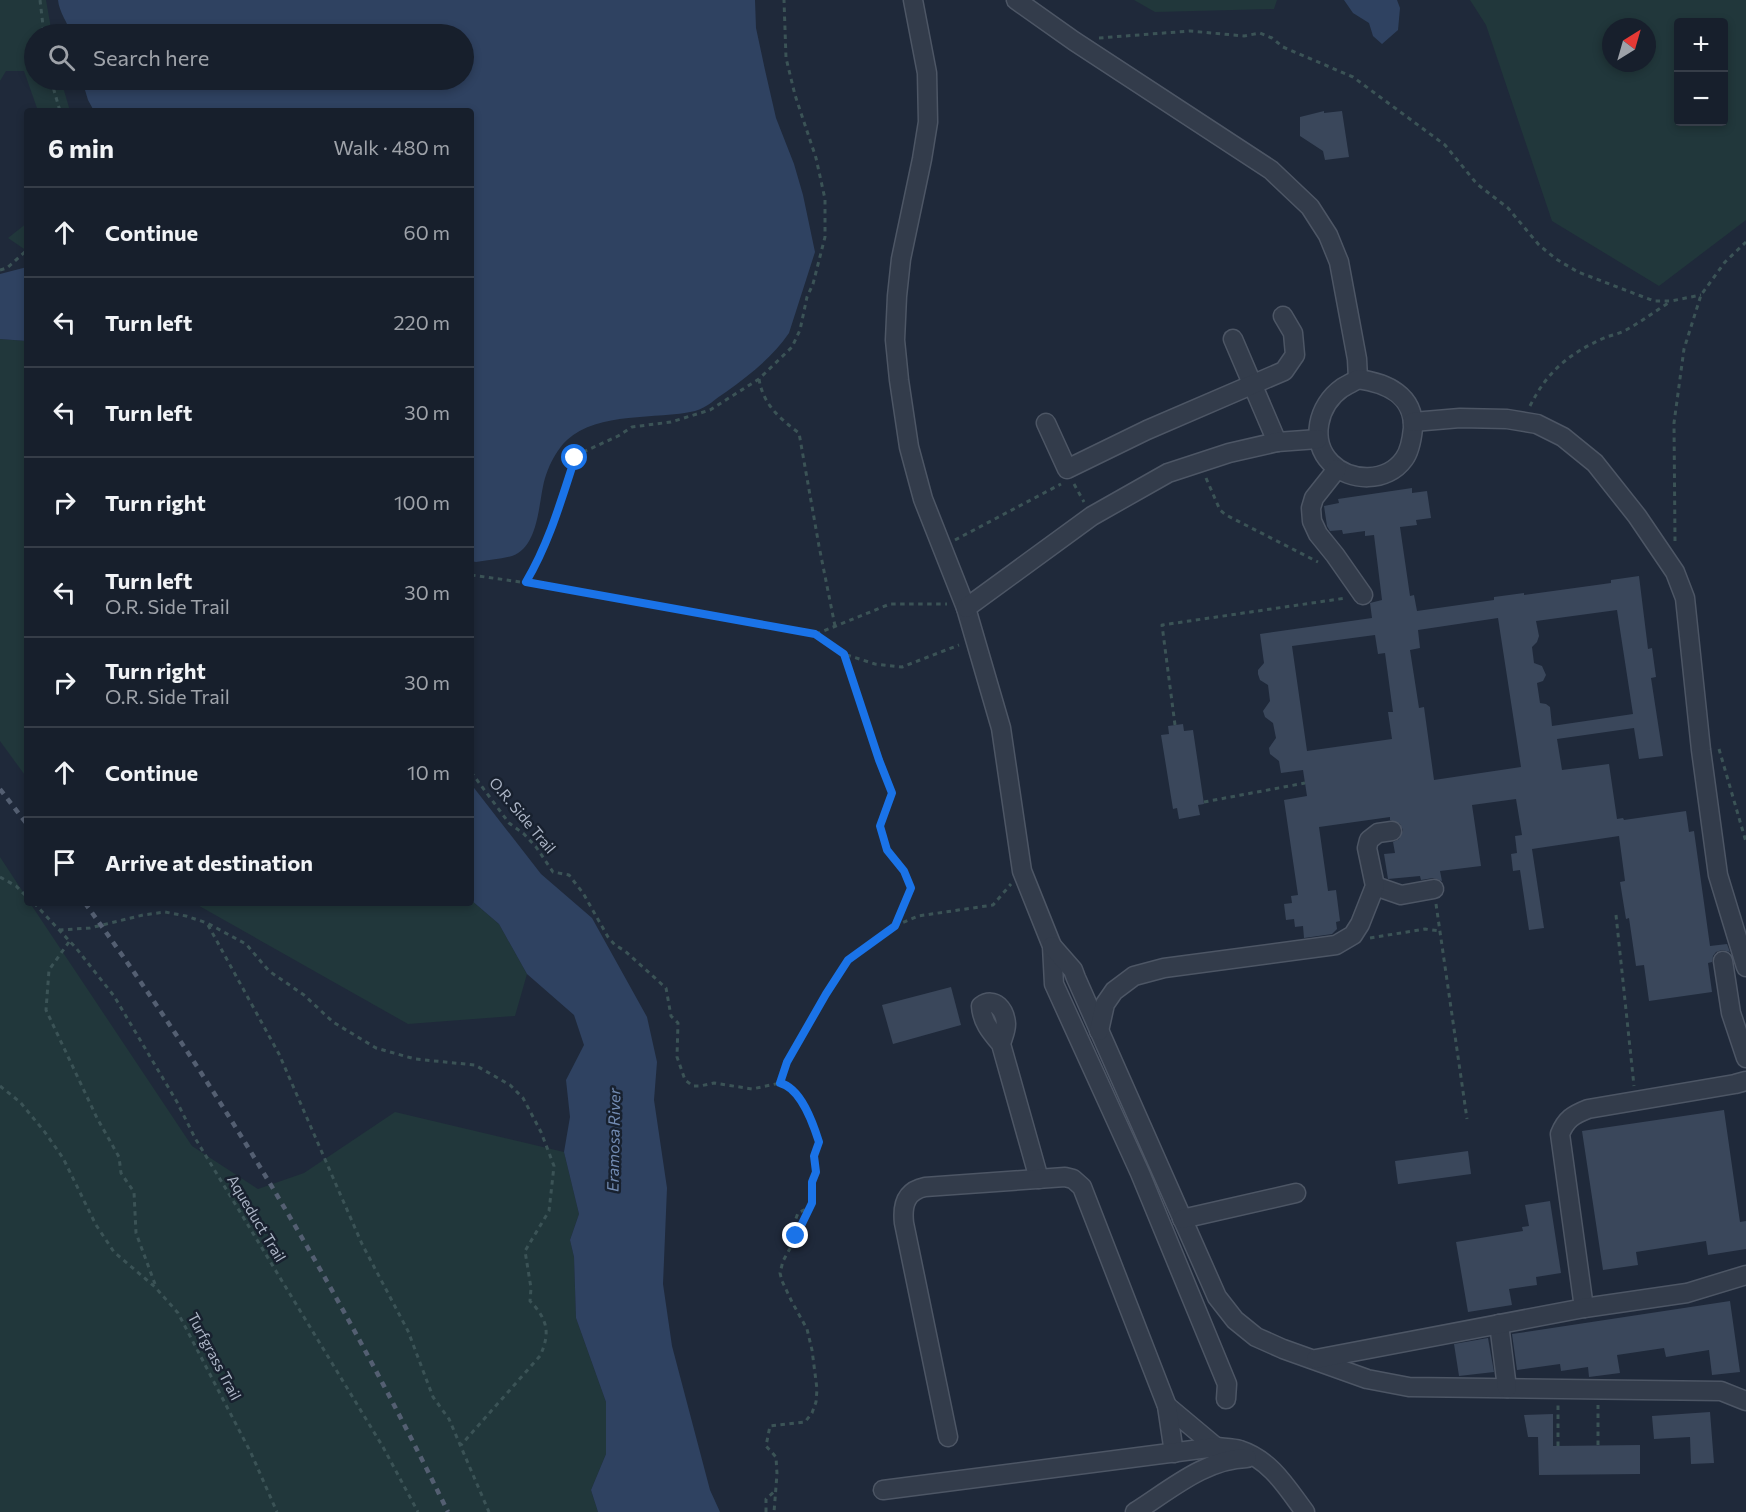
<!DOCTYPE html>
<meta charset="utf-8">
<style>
:root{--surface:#171f2c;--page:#202734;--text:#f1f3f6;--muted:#9ea2a9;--line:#363d48}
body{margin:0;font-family:Commissioner,sans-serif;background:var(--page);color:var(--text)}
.controls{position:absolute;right:18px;top:18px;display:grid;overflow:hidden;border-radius:6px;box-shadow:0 3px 9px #0003}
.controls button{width:54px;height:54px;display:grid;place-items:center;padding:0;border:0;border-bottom:2px solid var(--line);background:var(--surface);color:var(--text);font:30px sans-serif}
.compass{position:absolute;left:1602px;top:18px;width:54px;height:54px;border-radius:50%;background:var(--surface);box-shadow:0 3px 9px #0003;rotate:37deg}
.stop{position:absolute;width:18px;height:18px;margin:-14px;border:4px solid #1a73e8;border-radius:50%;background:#fff}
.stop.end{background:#1a73e8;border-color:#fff;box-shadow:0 2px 6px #0008}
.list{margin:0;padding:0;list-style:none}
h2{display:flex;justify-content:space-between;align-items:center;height:78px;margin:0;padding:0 24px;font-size:26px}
h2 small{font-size:20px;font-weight:400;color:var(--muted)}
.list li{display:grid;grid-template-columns:39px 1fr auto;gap:18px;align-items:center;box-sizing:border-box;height:90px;padding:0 24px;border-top:2px solid var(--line)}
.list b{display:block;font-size:22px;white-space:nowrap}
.list p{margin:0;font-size:20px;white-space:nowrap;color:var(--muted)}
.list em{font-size:20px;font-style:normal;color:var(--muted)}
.icon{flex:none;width:33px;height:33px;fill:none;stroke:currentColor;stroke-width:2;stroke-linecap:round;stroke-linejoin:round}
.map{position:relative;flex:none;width:1746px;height:1512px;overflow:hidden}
.search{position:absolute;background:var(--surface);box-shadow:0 3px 9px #0003;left:24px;top:24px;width:450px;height:66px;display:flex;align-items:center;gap:15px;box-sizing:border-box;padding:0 21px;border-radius:33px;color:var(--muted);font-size:22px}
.panel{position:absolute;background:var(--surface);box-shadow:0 3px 9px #0003;left:24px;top:108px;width:450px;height:798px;border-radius:6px}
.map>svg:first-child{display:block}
.green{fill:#21373b;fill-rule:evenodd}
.water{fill:#2f4261}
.building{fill:#3a475b;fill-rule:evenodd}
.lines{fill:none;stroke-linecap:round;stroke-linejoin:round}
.minor-casing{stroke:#4d5665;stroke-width:21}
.path{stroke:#3b5356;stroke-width:3;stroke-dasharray:4.5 4.5;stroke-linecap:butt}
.minor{stroke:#333c4b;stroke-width:18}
.rail{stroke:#545f72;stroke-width:4.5;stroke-dasharray:6 6;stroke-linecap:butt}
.route{stroke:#1a73e8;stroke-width:8}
.labels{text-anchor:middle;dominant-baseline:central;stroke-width:5;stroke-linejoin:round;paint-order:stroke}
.street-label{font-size:15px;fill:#adb6c7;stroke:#18212f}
.water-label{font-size:16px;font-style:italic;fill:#728bb2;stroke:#18212f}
</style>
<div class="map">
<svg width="1746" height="1512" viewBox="0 0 1746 1512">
<rect width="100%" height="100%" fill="#1f293a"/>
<g class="green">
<polygon points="0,0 46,0 52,34 34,34 34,80 61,80 70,111 38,111 24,71 6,71 0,81"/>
<polygon points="1134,0 1277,0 1274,9 1155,12"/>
<path d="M1470 0H1746V220L1659 286 1552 221 1486 25ZM1724 22V122H1678V22ZM1611 27H1647V63H1611Z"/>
<polygon points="27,223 27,251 8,238"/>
<polygon points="0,339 27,341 27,778 0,741"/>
<polygon points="0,857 27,898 27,903 30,903 192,1146 258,1189 304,1173 395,1112 564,1152 579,1214 570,1240 574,1257 576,1318 606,1402 606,1454 591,1490 598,1512 0,1512"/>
<polygon points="471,900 499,924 527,974 515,1016 408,1024 194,903 471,903"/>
</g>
<g class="water">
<path d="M58 0H755L756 28 765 70 776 118 794 164 803 195 815 252 789 333C772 358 750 374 726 392 716 398 707 408 695 411 656 420 599 411 567 440 558 448 550 463 546 475 538 497 541 546 512 556 501 559 487 560 476 562L471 561V111H94L88 100 82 80H464V34H71C68 23 59 12 58 0Z"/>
<polygon points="1344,0 1397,0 1400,8 1398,30 1382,44 1373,36 1369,23 1353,13"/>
<polygon points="27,267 27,341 0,339 0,274"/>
<polygon points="471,784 541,874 592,918 647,1017 657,1062 654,1100 667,1188 663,1284 672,1346 710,1490 720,1512 598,1512 591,1490 606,1454 606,1402 576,1318 574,1257 570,1240 579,1214 564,1152 570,1117 566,1080 584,1045 574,1015 527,974 499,924 471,900"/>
</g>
<g class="building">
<polygon points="1324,111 1324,113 1342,111 1349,157 1325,160 1323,151 1300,136 1300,117"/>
<path d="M1412 488V493L1427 491 1431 518 1416 520 1417 525 1400 527 1410 596 1414 595 1417 611 1494 600V597L1524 593V595L1611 583V580L1639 576 1648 649 1652 648 1656 677 1651 678 1663 756 1639 759 1634 728 1557 739 1562 770 1609 764 1617 819 1623 818 1624 820 1686 811 1689 832 1694 831 1710 946 1727 944 1730 952 1722 950 1716 952 1713 956 1712 962 1708 963 1712 992 1649 1001 1644 965 1636 966 1629 918 1626 919 1620 882 1625 881 1619 836 1532 849 1544 928 1529 930 1520 870 1513 871 1511 854 1517 853 1515 836 1522 835 1516 799 1472 805 1481 866 1440 871 1442 881 1433 878 1421 880 1420 876 1388 879 1384 854 1395 853 1393 842 1399 839 1403 830 1400 824 1390 820V817L1319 827 1328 891 1336 890 1340 921 1336 922 1337 929 1332 934 1304 938 1303 926 1295 927 1294 919 1286 920 1284 904 1292 903 1291 896 1298 895 1284 800 1307 796 1303 770 1281 773 1279 761 1270 754 1269 748 1276 738 1273 723 1265 717 1263 711 1270 701 1268 685 1260 680 1258 674V670L1264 663 1260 634 1372 618 1370 603 1382 600 1374 535 1365 536V531L1343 534 1342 530 1330 531 1327 526 1324 506 1339 503 1338 499ZM1617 610 1633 714 1552 726 1550 707 1546 704 1540 703 1537 683 1543 681 1546 675 1542 666 1534 663 1532 647 1537 642 1539 636 1536 621ZM1498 618 1521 767 1434 780 1424 707 1419 708 1410 650 1420 648 1418 630ZM1375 635 1378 654 1385 653 1393 712H1388L1392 739 1307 751 1292 646Z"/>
<polygon points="1183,724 1184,731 1193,730 1204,804 1198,805 1200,815 1179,819 1177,808 1173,809 1161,735 1169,734 1168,726"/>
<polygon points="951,987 961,1025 893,1044 882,1005"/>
<polygon points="1724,1110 1740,1222 1746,1221 1746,1249 1708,1255 1706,1241 1636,1252 1638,1265 1603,1270 1582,1131"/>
<polygon points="1468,1151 1471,1174 1398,1184 1395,1161"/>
<polygon points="1550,1201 1561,1273 1536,1277 1537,1285 1509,1289 1512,1305 1468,1312 1456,1242 1523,1231 1522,1227 1529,1226 1525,1205"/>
<polygon points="1730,1301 1740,1372 1712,1375 1709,1350 1666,1357 1664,1348 1617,1355 1620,1373 1589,1377 1588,1367 1561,1371 1560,1364 1517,1370 1512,1334"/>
<polygon points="1488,1338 1494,1372 1459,1376 1454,1344"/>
<polygon points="1710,1412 1714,1463 1691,1464 1690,1437 1654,1439 1652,1416"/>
<polygon points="1553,1414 1553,1446 1640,1445 1640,1474 1539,1475 1538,1437 1528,1437 1524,1415"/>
</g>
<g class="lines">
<g class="minor-casing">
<g id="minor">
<polyline points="913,0 927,73 928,122 922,159 901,259 897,296 895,340 899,380 909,447 923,499 966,608 1001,728 1022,871 1052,946 1054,984 1140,1173 1227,1384 1226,1399"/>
<polyline points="1016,0 1074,41 1271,170 1310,207 1328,235 1339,262 1357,359 1358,379"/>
<polyline points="1233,339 1277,442"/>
<path d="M1358 379C1387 383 1414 395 1413 428 1412 438 1410 451 1404 459 1387 483 1350 482 1331 463 1309 441 1318 405 1342 388 1347 385 1353 382 1358 379Z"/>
<polyline points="1413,422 1460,418 1507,419 1537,424 1563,437 1595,463 1637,516 1675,572 1685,598 1701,750 1718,875 1746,967"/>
<polyline points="1046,423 1067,469 1147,430 1284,371 1295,355 1293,333 1283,316"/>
<polyline points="1337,469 1314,498 1311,508 1312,521 1318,534 1335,555 1363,595"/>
<polyline points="966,608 1092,516 1168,473 1229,453 1277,442 1318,439"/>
<polyline points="1375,886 1401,895 1434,889"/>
<polyline points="1052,946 1073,970 1076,978 1217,1297 1235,1320 1256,1337 1283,1349 1367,1379 1409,1387 1721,1391 1746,1401"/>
<polyline points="1723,961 1731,1013 1746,1058"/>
<polyline points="1099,1031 1105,1004 1114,991 1134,976 1164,968 1336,945 1353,935 1360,924 1375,886 1367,848 1369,840 1378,833 1392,831"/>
<path d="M1001 1044C1003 1037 1006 1031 1006 1024 1005 1010 995 996 981 1006 982 1022 991 1032 1001 1044L1039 1179"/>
<polyline points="1182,1219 1296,1193"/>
<path d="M1584 1308 1560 1134C1566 1119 1573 1115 1588 1109L1735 1084 1746 1081"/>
<polyline points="1499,1324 1507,1388"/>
<polyline points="1316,1359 1584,1308 1687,1293 1746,1275"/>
<polyline points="1167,1406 1216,1447"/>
<path d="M948 1437 904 1223C902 1205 906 1191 925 1187L1065 1177 1073 1179 1082 1187 1167 1406 1174 1453"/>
<path d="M883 1490 1216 1447C1224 1448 1233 1448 1240 1450 1271 1460 1287 1488 1305 1512"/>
<path d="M1135 1512C1170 1490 1205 1459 1247 1458"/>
</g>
</g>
<g class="path">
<polyline points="40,0 44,34"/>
<polyline points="1099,38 1190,31 1244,36 1260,33 1272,38 1283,47 1353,77 1445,145 1477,184 1508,208 1539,245 1556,259 1578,272 1654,301 1671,301 1701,295"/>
<polyline points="51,80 60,111"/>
<polyline points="0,270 7,268 27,250"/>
<path d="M759 379C763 404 779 418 799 433L819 546 835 626"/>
<path d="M1530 406C1547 372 1568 354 1604 338 1611 335 1619 334 1626 330 1641 322 1655 311 1670 302"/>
<polyline points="1206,478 1220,510 1226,515 1318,562"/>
<polyline points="1074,484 1084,502"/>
<polyline points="955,540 1061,484"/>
<polyline points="1675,541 1674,423 1684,349 1701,295 1725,262 1746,242"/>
<polyline points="471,575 535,584 679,608 815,634 844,654 875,664 902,667 959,645"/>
<polyline points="526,582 542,555 550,533 575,458 579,454 618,436 632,427 671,422 710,410 759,379 792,347 800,330 807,297 813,284 825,237 825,199 816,158 795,95 786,58 784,0"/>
<polyline points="816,634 890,604 947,604"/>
<polyline points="844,654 879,760 892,793 880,826 887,850 904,871 911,888 895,925"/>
<polyline points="1175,725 1162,625 1346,598"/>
<polyline points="1719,749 1746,842"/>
<polyline points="471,772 509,823 524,834 536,847 553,872 569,875 583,893 608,937 615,945 625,951 666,988 671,1016 678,1023 677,1057 685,1080 693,1086 700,1086 714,1083 752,1089 780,1083 788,1085 806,1108 819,1142 814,1156 816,1172 812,1182 812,1203 808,1208 798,1213 795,1221 797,1236 783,1261 780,1273 782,1281 792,1302 807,1329 812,1350 817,1389 816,1402 812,1413 805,1422 770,1426 766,1446 776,1457 777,1474 774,1512"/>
<polyline points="1204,802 1305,783"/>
<polyline points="0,877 16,886 27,897"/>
<polyline points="34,903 76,948 114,996 177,1102 195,1138 383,1447 418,1512"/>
<polyline points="1436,904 1467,1119"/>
<polyline points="1616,915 1634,1086"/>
<polyline points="208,925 279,1054 362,1244 408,1331 433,1397 449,1419 489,1512"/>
<path d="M59 930 90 928 143 915 165 912 186 916 207 923 246 944 269 971 304 995 333 1022 376 1048 415 1059 475 1065 510 1085 523 1098 541 1132 554 1166 549 1211 525 1251 531 1288 530 1301C547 1319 551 1332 540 1356L461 1445"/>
<polyline points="1370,938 1425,929 1440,931"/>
<polyline points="69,942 49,970 46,1010 97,1118 119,1157 121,1173 134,1192 136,1233 155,1284"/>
<polyline points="780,1082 787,1062 826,994 848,960 895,926 918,916 993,905 1011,884"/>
<polyline points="0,1086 20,1102 44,1131 63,1158 96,1225 114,1252 155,1287 178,1313 251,1453 277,1512"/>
<polyline points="797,1234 808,1210"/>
<polyline points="1598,1445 1598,1405"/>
<polyline points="1558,1446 1558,1405"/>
<polyline points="766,1512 766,1499 775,1491"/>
</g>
<use href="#minor" class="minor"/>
<g class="rail">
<polyline points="0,789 27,824"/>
<path d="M85 903C224 1095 344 1299 448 1512"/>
</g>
</g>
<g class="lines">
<path class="route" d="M575 458C561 501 549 543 526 582L815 634 844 654 879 760 892 793 880 826 887 850 904 871 911 888 895 926 848 960 826 994 787 1062 780 1083C801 1088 813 1123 819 1142L814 1156 816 1172 812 1182V1203L796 1236"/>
</g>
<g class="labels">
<g class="street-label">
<text transform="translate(523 815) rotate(50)">O.R. Side Trail</text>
<text transform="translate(257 1218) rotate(59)">Aqueduct Trail</text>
<text transform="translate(215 1356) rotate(62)">Turfgrass Trail</text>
</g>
<g class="water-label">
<text transform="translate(613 1140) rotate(-89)">Eramosa River</text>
</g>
</g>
</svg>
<div class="controls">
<button>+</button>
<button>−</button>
</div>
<svg class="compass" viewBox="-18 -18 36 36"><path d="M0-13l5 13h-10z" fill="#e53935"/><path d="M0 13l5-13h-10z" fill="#9ea2a9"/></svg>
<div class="stop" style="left:575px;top:458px"></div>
<div class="stop end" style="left:796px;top:1236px"></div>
<div class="search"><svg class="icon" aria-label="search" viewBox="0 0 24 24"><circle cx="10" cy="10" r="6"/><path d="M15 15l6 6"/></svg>Search here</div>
<section class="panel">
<h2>6 min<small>Walk · 480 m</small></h2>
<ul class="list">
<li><svg class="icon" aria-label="ahead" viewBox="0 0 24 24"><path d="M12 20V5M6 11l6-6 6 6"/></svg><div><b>Continue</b></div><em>60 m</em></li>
<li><svg class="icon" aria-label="left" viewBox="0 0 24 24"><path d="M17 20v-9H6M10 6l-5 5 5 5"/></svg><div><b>Turn left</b></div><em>220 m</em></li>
<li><svg class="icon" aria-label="left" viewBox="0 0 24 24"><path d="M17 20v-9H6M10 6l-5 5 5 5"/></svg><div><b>Turn left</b></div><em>30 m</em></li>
<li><svg class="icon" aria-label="right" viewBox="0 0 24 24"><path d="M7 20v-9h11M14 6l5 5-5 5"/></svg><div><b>Turn right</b></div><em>100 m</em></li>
<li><svg class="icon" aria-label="left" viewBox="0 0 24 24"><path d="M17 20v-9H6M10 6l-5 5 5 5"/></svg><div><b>Turn left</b><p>O.R. Side Trail</p></div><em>30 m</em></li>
<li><svg class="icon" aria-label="right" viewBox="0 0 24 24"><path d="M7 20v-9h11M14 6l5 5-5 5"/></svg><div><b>Turn right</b><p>O.R. Side Trail</p></div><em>30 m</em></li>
<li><svg class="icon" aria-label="ahead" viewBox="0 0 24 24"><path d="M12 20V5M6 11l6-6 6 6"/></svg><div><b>Continue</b></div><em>10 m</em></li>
<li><svg class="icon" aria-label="arrive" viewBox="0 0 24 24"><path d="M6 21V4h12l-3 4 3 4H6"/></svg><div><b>Arrive at destination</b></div></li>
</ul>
</section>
</div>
